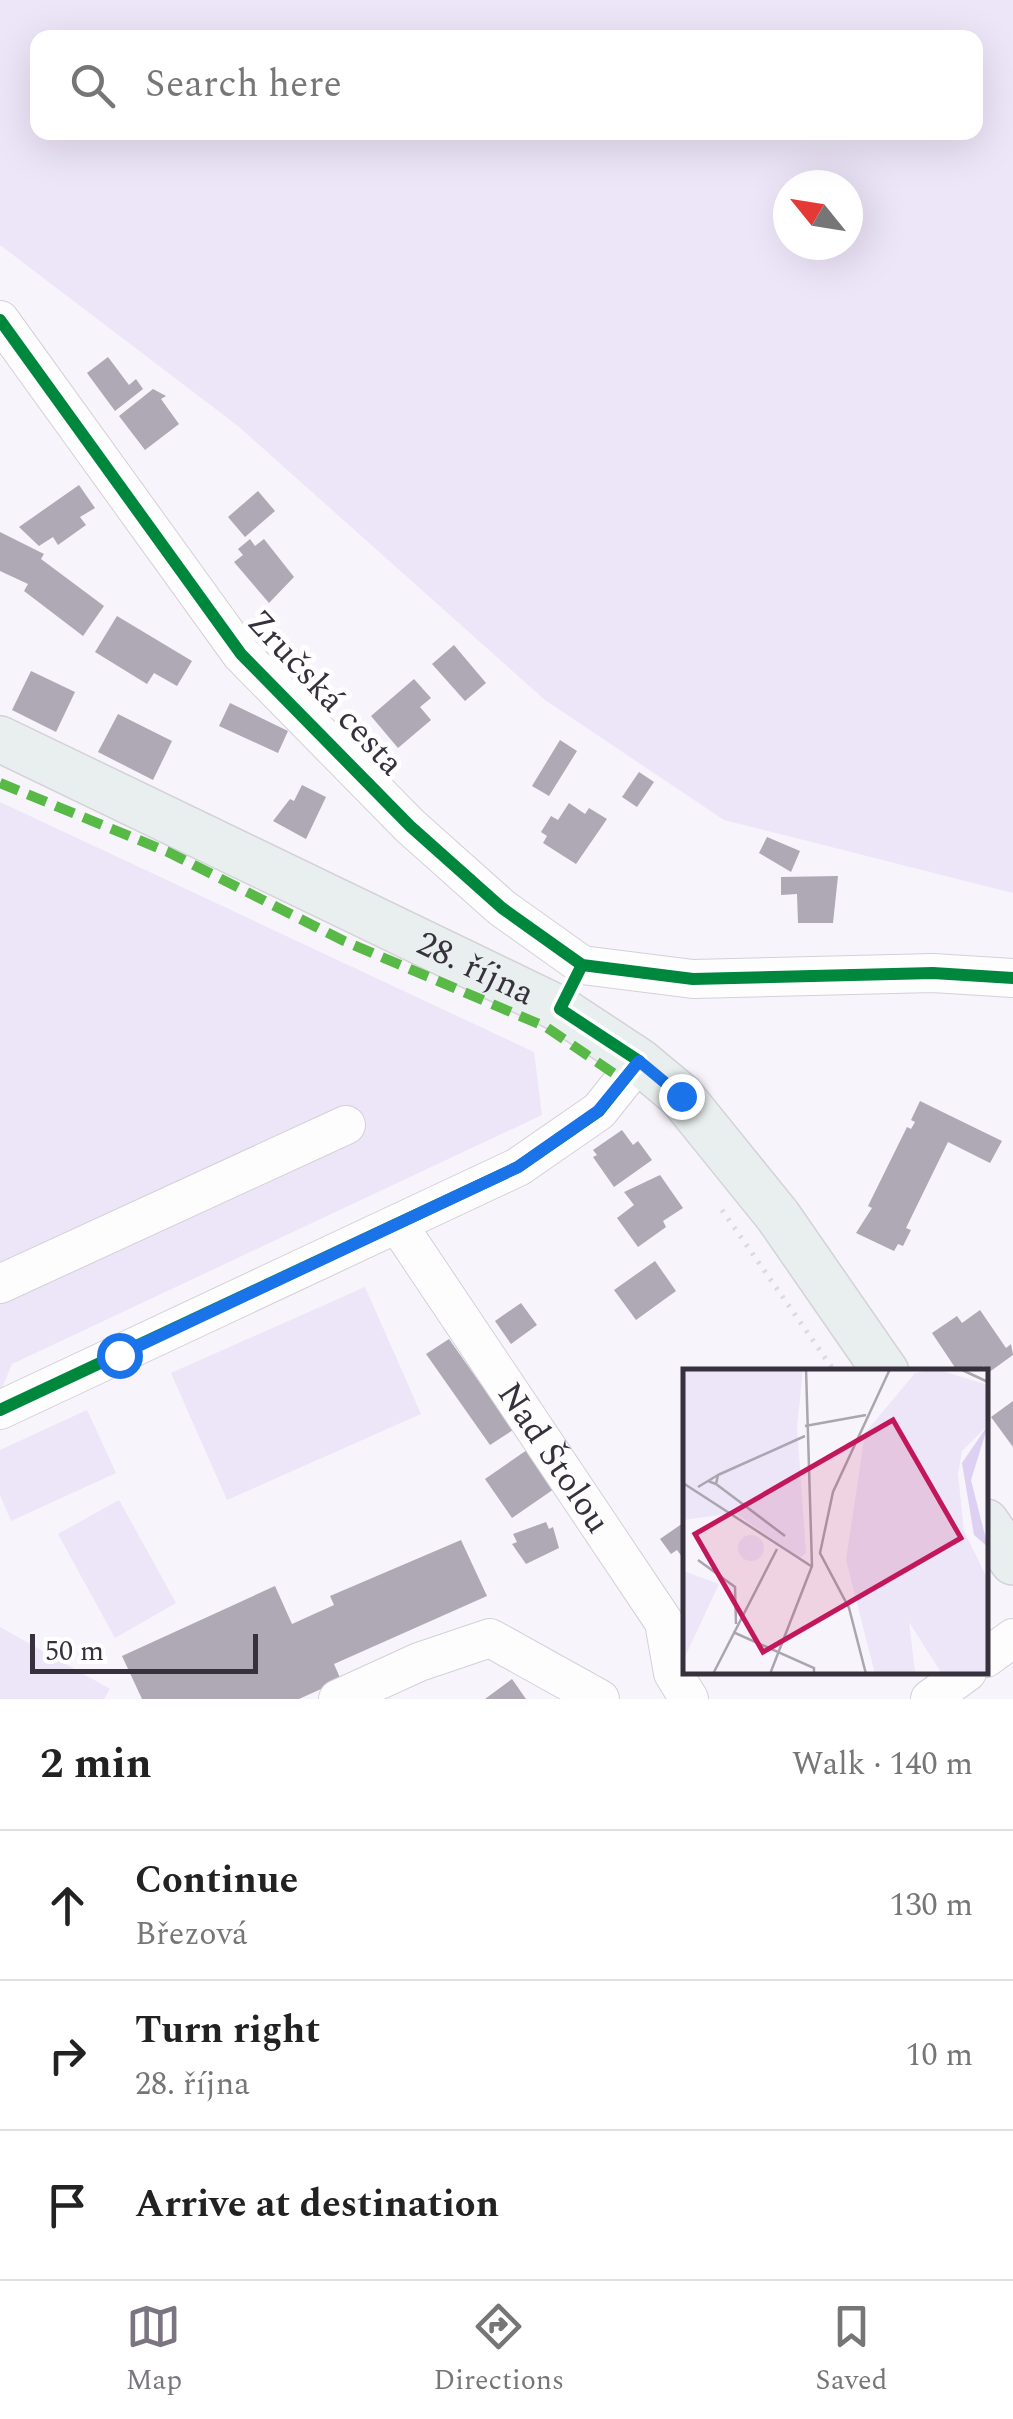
<!DOCTYPE html>
<meta charset="utf-8">
<style>
:root{--surface:#fff;--page:#f6f6f6;--text:#222;--muted:#767676;--line:#e0e0e0;--accent:#7a7580}
body{margin:0;font-family:Spectral,serif;background:var(--page);color:var(--text)}
.compass{position:absolute;left:773px;top:170px;width:90px;height:90px;border-radius:50%;background:var(--surface);box-shadow:0 10px 40px #0002;rotate:300deg}
.scale{position:absolute;left:30px;bottom:25px;width:228px;box-sizing:border-box;padding-left:10px;border:5px solid #36313d;border-top:0;font-size:28px;line-height:35px;white-space:nowrap;color:#36313d;-webkit-text-stroke:8px #fff;paint-order:stroke}
.stop{position:absolute;width:30px;height:30px;margin:-22px;border:8px solid #1a73e8;border-radius:50%;background:#fff}
.stop.end{background:#1a73e8;border-color:#fff;box-shadow:0 2px 10px #0008}
.list{margin:0;padding:0;list-style:none}
h2{display:flex;justify-content:space-between;align-items:center;height:130px;margin:0;padding:0 40px;font-size:42px}
h2 small{font-size:32px;font-weight:400;color:var(--muted)}
.list li{display:grid;grid-template-columns:65px 1fr auto;gap:30px;align-items:center;box-sizing:border-box;height:150px;padding:0 40px;border-top:2px solid var(--line)}
.list b{display:block;font-size:38px;white-space:nowrap}
.list p{margin:0;font-size:32px;white-space:nowrap;color:var(--muted)}
.list em{font-size:32px;font-style:normal;color:var(--muted)}
.icon{flex:none;width:55px;height:55px;fill:none;stroke:currentColor;stroke-width:2;stroke-linecap:round;stroke-linejoin:round}
.map{position:relative;flex:none;width:1013px;height:1699px;overflow:hidden}
.search{position:absolute;background:var(--surface);box-shadow:0 10px 40px #0002;left:30px;right:30px;top:30px;height:110px;display:flex;align-items:center;gap:25px;box-sizing:border-box;padding:0 35px;border-radius:20px;color:var(--muted);font-size:38px}
.sheet{height:580px;background:var(--surface)}
nav{display:flex;justify-content:space-around;align-items:center;box-sizing:border-box;height:140px;border-top:2px solid var(--line);background:var(--surface);font-size:28px;color:var(--muted)}
nav a{display:grid;justify-items:center;gap:5px}
nav .on{color:var(--accent)}
.map>svg:first-child{display:block}
.green{fill:#ede5f8;fill-rule:evenodd}
.building{fill:#aea9b4}
.lines{fill:none;stroke-linecap:round;stroke-linejoin:round}
.minor-casing{stroke:#d4d0d9;stroke-width:40}
.major-casing{stroke:#d4d2d7;stroke-width:48}
.path{stroke:#dcdadd;stroke-width:5;stroke-dasharray:2.5 8;stroke-linecap:butt}
.minor{stroke:#fefdfe;stroke-width:38}
.major{stroke:#e9efee;stroke-width:45}
.quiet{stroke:#58b947;stroke-width:10;stroke-dasharray:20 10;stroke-linecap:butt}
.cycleway-casing{stroke:#fff;stroke-width:19}
.cycleway{stroke:#00873e;stroke-width:12}
.route{stroke:#1a73e8;stroke-width:12}
.labels{text-anchor:middle;dominant-baseline:central;stroke-width:10;stroke-linejoin:round;paint-order:stroke}
.street-label{font-size:35px;fill:#36313d;stroke:#fff}
.inset-road{fill:none;stroke:#aaa6af;stroke-width:2.5}
.view{fill:#c2185b;fill-opacity:0.15;stroke:#c2185b;stroke-width:5}
.inset-edge{fill:none;stroke:#36313d;stroke-width:5}
</style>
<div class="map">
<svg width="1013" height="1699" viewBox="0 0 1013 1699">
<rect width="100%" height="100%" fill="#f7f4fb"/>
<g class="green">
<path d="M0 0H1013V893L724 820 545 700 238 426 0 245ZM38 38H976V132H38ZM788 185H848V245H788Z"/>
<polygon points="0,802 534,1052 542,1115 12,1364 0,1393"/>
<polygon points="365,1287 421,1414 227,1500 171,1373"/>
<polygon points="87,1410 116,1473 11,1521 0,1495 0,1450"/>
<polygon points="119,1500 176,1603 115,1638 58,1534"/>
<polygon points="0,1627 110,1689 104,1699 0,1699"/>
</g>
<g class="building">
<polygon points="108,357 129,385 136,379 143,389 115,411 87,373"/>
<polygon points="153,389 166,396 161,399 179,424 145,450 119,416"/>
<polygon points="79,485 95,508 80,517 86,525 58,545 53,537 39,546 19,527"/>
<polygon points="258,491 275,511 245,537 228,517"/>
<polygon points="0,532 44,554 41,559 104,606 83,636 24,591 28,584 0,571"/>
<polygon points="250,539 255,546 264,539 294,577 269,603 234,562 243,555 238,549"/>
<polygon points="117,616 192,661 177,686 154,673 147,684 95,652"/>
<polygon points="454,645 486,683 465,701 432,664"/>
<polygon points="31,671 75,692 56,732 12,710"/>
<polygon points="414,679 431,698 420,707 431,720 398,748 371,716"/>
<polygon points="230,703 288,731 278,753 219,726"/>
<polygon points="118,714 172,741 153,780 98,752"/>
<polygon points="560,740 577,751 549,796 532,786"/>
<polygon points="639,772 654,782 637,807 622,797"/>
<polygon points="302,785 326,797 306,839 273,821 290,799 294,801"/>
<polygon points="569,803 585,814 589,808 607,819 576,864 543,843 547,836 541,832 551,816 558,820"/>
<polygon points="767,837 800,851 791,872 759,853"/>
<polygon points="838,876 833,923 798,923 797,894 781,895 781,877"/>
<polygon points="920,1101 1002,1141 990,1163 948,1142 906,1228 911,1230 903,1246 898,1244 894,1251 856,1233 872,1208 868,1206 907,1127 911,1129 915,1122 911,1120"/>
<polygon points="622,1130 633,1145 638,1141 652,1160 614,1187 593,1157 597,1155 593,1150"/>
<polygon points="660,1175 683,1208 663,1221 666,1227 638,1247 617,1218 634,1205 624,1192"/>
<polygon points="655,1261 676,1291 636,1320 614,1290"/>
<polygon points="521,1303 537,1325 511,1344 495,1321"/>
<polygon points="980,1310 1006,1348 1011,1344 1013,1355 988,1373 984,1366 976,1372 958,1372 932,1333 957,1316 962,1323"/>
<polygon points="449,1339 513,1430 490,1445 426,1354"/>
<polygon points="1013,1401 1013,1447 991,1417"/>
<polygon points="527,1450 554,1489 512,1518 485,1479"/>
<polygon points="686,1521 686,1562 677,1550 671,1554 660,1539"/>
<polygon points="546,1522 549,1529 553,1527 559,1548 526,1564 512,1544 517,1542 513,1534"/>
<polygon points="461,1540 487,1596 334,1664 341,1680 299,1699 142,1699 122,1656 275,1586 292,1624 334,1605 330,1596"/>
<polygon points="512,1679 526,1699 485,1699"/>
</g>
<g class="lines">
<g class="minor-casing">
<g id="minor">
<polyline points="0,320 241,654 410,826 502,908 582,965 693,979 933,973 1013,978"/>
<path id="s1" d="M398 1225 664 1622 673 1673 689 1699"/>
<polyline points="0,1284 346,1125"/>
<polyline points="0,1410 518,1167 599,1111 639,1061"/>
<polyline points="986,1658 1013,1638"/>
<polyline points="338,1699 419,1662 490,1638 600,1699"/>
<polyline points="930,1699 967,1672"/>
</g>
</g>
<g class="major-casing">
<g id="major">
<path id="s2" d="M0 739 560 1009 639 1061 681 1096 778 1216 886 1372"/>
<polyline points="986,1522 1013,1562"/>
</g>
</g>
<polyline class="path" points="722,1210 835,1372"/>
<use href="#minor" class="minor"/>
<use href="#major" class="major"/>
<polyline class="quiet" points="0,783 168,852 344,941 546,1027 625,1081"/>
<g class="cycleway-casing">
<g id="cycleway">
<polyline points="0,320 241,654 410,826 502,908 582,965 693,979 933,973 1013,978"/>
<polyline points="0,1410 518,1167 599,1111 639,1061 560,1009 582,965"/>
</g>
</g>
<use href="#cycleway" class="cycleway"/>
</g>
<g class="lines">
<polyline class="route" points="119,1355 518,1167 598,1111 639,1061 681,1096"/>
</g>
<g class="labels">
<g class="street-label">
<text transform="translate(325 693) rotate(47)">Zručská cesta</text>
<text stroke="none"><textPath href="#s2" startOffset="528">28. října</textPath></text>
<text stroke="none"><textPath href="#s1" startOffset="280">Nad Štolou</textPath></text>
</g>
</g>
<g transform="translate(683 1369)">
<rect width="305" height="305" fill="#f7f4fb"/>
<path d="M0 0H120L114 58 123 184 117 189 52 144 0 151ZM253 0 305 16V56L279 82 275 105 281 162 305 211V305H259L226 253 232 303 192 305 163 191 182 64 232 4ZM55 179a13 13 0 1 1 26 0a13 13 0 1 1-26 0ZM0 202 36 215 0 292Z" fill="#ede5f8"/>
<path d="M305 56 288 111 305 178 291 166 279 94Z" fill="#ded0f2"/>
<path class="inset-road" d="M277 0 305 13M122 57 183 46M35 106 122 67M0 114 128 197M33 115 102 167M15 118 35 106 33 115 25 112M15 191 52 218 53 255M50 263 131 299V305M30 305 94 180M87 305 129 197 123 0M183 305 166 239 137 184 150 123 207 0"/>
<path class="view" d="M210 51 278 169 80 283 12 165Z"/>
<rect width="305" height="305" class="inset-edge"/>
</g>
</svg>
<svg class="compass" viewBox="-18 -18 36 36"><path d="M0-13l5 13h-10z" fill="#e53935"/><path d="M0 13l5-13h-10z" fill="#767676"/></svg>
<div class="scale">50 m</div>
<div class="stop" style="left:119px;top:1355px"></div>
<div class="stop end" style="left:681px;top:1096px"></div>
<div class="search"><svg class="icon" aria-label="search" viewBox="0 0 24 24"><circle cx="10" cy="10" r="6"/><path d="M15 15l6 6"/></svg>Search here</div>
</div>
<section class="sheet">
<h2>2 min<small>Walk · 140 m</small></h2>
<ul class="list">
<li><svg class="icon" aria-label="ahead" viewBox="0 0 24 24"><path d="M12 20V5M6 11l6-6 6 6"/></svg><div><b>Continue</b><p>Březová</p></div><em>130 m</em></li>
<li><svg class="icon" aria-label="right" viewBox="0 0 24 24"><path d="M7 20v-9h11M14 6l5 5-5 5"/></svg><div><b>Turn right</b><p>28. října</p></div><em>10 m</em></li>
<li><svg class="icon" aria-label="arrive" viewBox="0 0 24 24"><path d="M6 21V4h12l-3 4 3 4H6"/></svg><div><b>Arrive at destination</b></div></li>
</ul>
</section>
<nav>
<a class="on"><svg class="icon" aria-label="map" viewBox="0 0 24 24"><path d="M3 6l6-2 6 2 6-2v14l-6 2-6-2-6 2zM9 4v14M15 6v14"/></svg>Map</a>
<a><svg class="icon" aria-label="directions" viewBox="0 0 24 24"><path d="M12 3l9 9-9 9-9-9zM9 14v-3h6M13 9l2 2-2 2"/></svg>Directions</a>
<a><svg class="icon" aria-label="saved" viewBox="0 0 24 24"><path d="M7 4h10v16l-5-4-5 4z"/></svg>Saved</a>
</nav>
